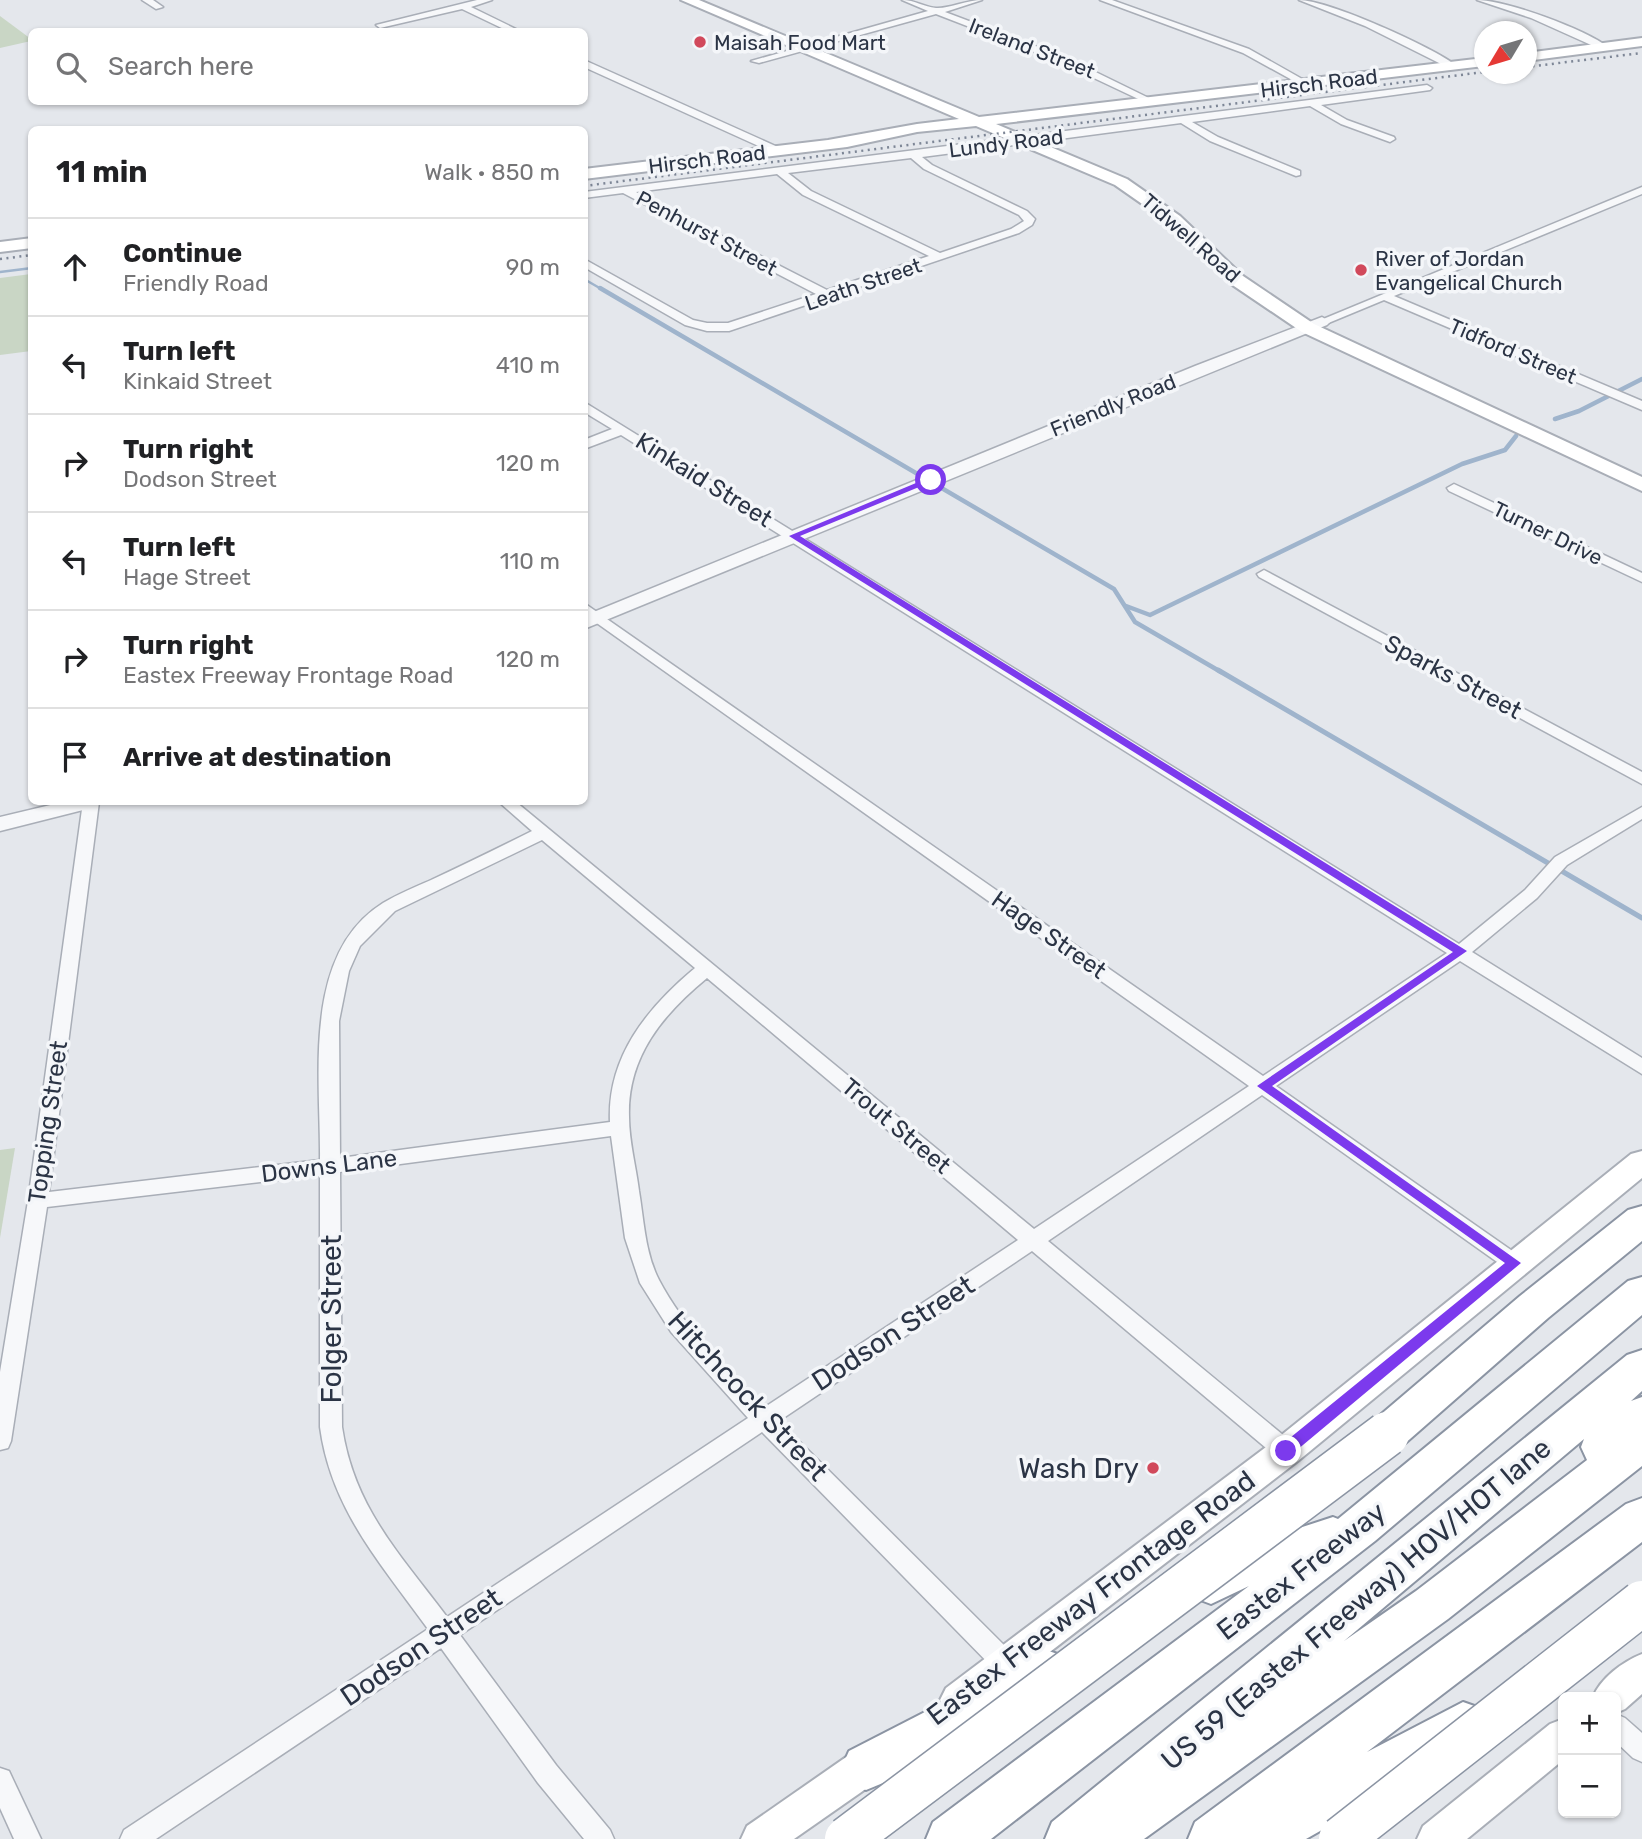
<!DOCTYPE html>
<meta charset="utf-8">
<style>
:root{--surface:#fff;--page:#f6f6f6;--text:#202124;--muted:#757577;--line:#e0e0e0}
body{margin:0;font-family:Rubik,sans-serif;background:var(--page);color:var(--text)}
.controls{position:absolute;right:21px;bottom:21px;display:grid;overflow:hidden;border-radius:10px;box-shadow:0 2px 5px #0004}
.controls button{width:63px;height:63px;display:grid;place-items:center;padding:0;border:0;border-bottom:2px solid var(--line);background:var(--surface);color:var(--text);font:35px sans-serif}
.compass{position:absolute;left:1474px;top:21px;width:63px;height:63px;border-radius:50%;background:var(--surface);box-shadow:0 2px 5px #0004;rotate:232deg}
.stop{position:absolute;width:21px;height:21px;margin:-16px;border:5px solid #7c3aed;border-radius:50%;background:#fff}
.stop.end{background:#7c3aed;border-color:#fff;box-shadow:0 2px 7px #0008}
.list{margin:0;padding:0;list-style:none}
h2{display:flex;justify-content:space-between;align-items:center;height:91px;margin:0;padding:0 28px;font-size:30px}
h2 small{font-size:23px;font-weight:400;color:var(--muted)}
.list li{display:grid;grid-template-columns:46px 1fr auto;gap:21px;align-items:center;box-sizing:border-box;height:98px;padding:0 28px;border-top:2px solid var(--line)}
.list b{display:block;font-size:26px;white-space:nowrap}
.list p{margin:0;font-size:23px;white-space:nowrap;color:var(--muted)}
.list em{font-size:23px;font-style:normal;color:var(--muted)}
.icon{flex:none;width:38px;height:38px;fill:none;stroke:currentColor;stroke-width:2;stroke-linecap:round;stroke-linejoin:round}
.map{position:relative;flex:none;width:1642px;height:1839px;overflow:hidden}
.search{position:absolute;background:var(--surface);box-shadow:0 2px 5px #0004;left:28px;top:28px;width:560px;height:77px;display:flex;align-items:center;gap:18px;box-sizing:border-box;padding:0 24px;border-radius:10px;color:var(--muted);font-size:26px}
.panel{position:absolute;background:var(--surface);box-shadow:0 2px 5px #0004;left:28px;top:126px;width:560px;height:679px;border-radius:10px}
.map>svg:first-child{display:block}
.green{fill:#c9d6c5}
.lines{fill:none;stroke-linecap:round;stroke-linejoin:round}
.stream-far2{stroke:#9fb4cc;stroke-width:2.5}
.stream-far1{stroke:#9fb4cc;stroke-width:4.5}
.stream{stroke:#9fb4cc;stroke-width:5}
.minor-casing{stroke:#a9aeb7;stroke-width:3}
.tertiary-casing{stroke:#a9aeb7;stroke-width:3}
.secondary-casing{stroke:#a9aeb7;stroke-width:4}
.motorway-casing{stroke:#8b94a3;stroke-width:4}
.minor{fill:#f7f8fa;fill-rule:evenodd}
.tertiary{fill:#f7f8fa;fill-rule:evenodd}
.secondary{fill:#fff;fill-rule:evenodd}
.motorway{fill:#fff;fill-rule:evenodd}
.rail{stroke:#7d8696;stroke-width:2.5;stroke-dasharray:2 4.5;stroke-linecap:butt}
.motorway-bridge-casing{stroke:#8b94a3;stroke-width:47;stroke-linecap:butt}
.motorway-bridge{stroke:#fff;stroke-width:44}
.route{fill:#7c3aed}
.poi-dot{fill:#d1495b;stroke:#f4f6f9;stroke-width:2.5}
.labels{text-anchor:middle;dominant-baseline:central;stroke-width:7;stroke-linejoin:round;paint-order:stroke}
.far-poi-label{font-size:21px;fill:#2b3445;stroke:#f4f6f9;text-anchor:start}
.far-street-label{font-size:21px;fill:#2b3445;stroke:#f4f6f9}
.street-label{font-size:24px;fill:#2b3445;stroke:#f4f6f9}
.near-street-label{font-size:28px;fill:#2b3445;stroke:#f4f6f9}
.near-poi-label{font-size:28px;fill:#2b3445;stroke:#f4f6f9;text-anchor:end}
</style>
<div class="map">
<svg width="1642" height="1839" viewBox="0 0 1642 1839">
<rect width="100%" height="100%" fill="#e4e7ec"/>
<g class="green">
<polygon points="0,16 31,39 31,41 0,48"/>
<polygon points="31,274 31,351 0,355 0,278"/>
<polygon points="15,1148 0,1238 0,1150"/>
</g>
<g class="lines">
<g class="stream-far2">
<polyline points="0,272 32,268"/>
<polyline points="584,279 603,290"/>
</g>
<g class="stream-far1">
<polyline points="600,288 1114,589 1135,622 1221,672"/>
<polyline points="1555,419 1579,411 1642,379"/>
<polyline points="1126,606 1150,615 1462,464 1505,450 1516,436"/>
</g>
<polyline class="stream" points="1218,670 1642,918"/>
<g class="minor-casing">
<g id="minor">
<polygon points="142,0 153,0 163,7 156,9"/>
<polygon points="477,0 492,0 471,7 522,32 510,32 462,9 380,28 376,25"/>
<path d="M902 0C915 0 924 7 936 8 948 9 967 0 982 0L945 12 1067 58 1159 103 1151 105 1060 62 936 14 759 63 751 61 928 11Z"/>
<polygon points="1100,0 1112,0 1249,49 1311,84 1303,86 1243,53"/>
<path d="M1299 0C1328 0 1433 47 1457 66L1449 68 1365 26Z"/>
<path d="M1477 0C1506 0 1584 29 1608 47L1600 49 1531 18Z"/>
<polygon points="584,60 780,148 781,150 772,152 584,67"/>
<path d="M1427 85 1432 88 1430 90 1321 105 1347 120 1394 137 1395 139 1390 142 1341 124 1310 106 1192 122 1218 137 1300 171V175L1296 176 1210 141 1181 123 922 157 932 165 1027 211 1035 219 1032 225 1019 233 729 331H707L685 325 584 267V259L693 320 707 323H728L816 294 623 193 584 198V192ZM911 158 924 169 1019 215 1024 221 1011 229 940 253 811 191 788 173ZM777 174 803 195 929 256 827 290 636 192Z"/>
<polygon points="1642,187 1642,194 1394,296 1642,401 1642,410 1384,300 1326,324 1316,322"/>
<path d="M584 402 1459 944 1525 890 1555 857 1642 807V819L1567 865 1537 898 1472 952 1642 1058V1074L1460 961 1276 1086 1521 1257 1524 1263 1521 1269 1514 1271 1507 1269 1262 1095 1048 1241 1294 1444 1297 1451 1294 1458 1286 1460 1278 1458 1032 1251 779 1421 1017 1658 1020 1666 1017 1674 1008 1677 999 1674 762 1432 460 1635 556 1765 610 1830 614 1839H584L538 1783 441 1648 156 1839H120L124 1830 428 1629C381 1564 331 1509 320 1427V1175L47 1207 11 1441 8 1448 0 1450V1372L28 1201 83 802H99L49 1192 320 1160C321 1078 301 954 383 903 398 894 415 887 431 880 465 864 498 848 532 831L499 802H516L1034 1229 1249 1086 584 614V603L1263 1076 1447 953 621 435 584 449V440L612 429 584 412ZM542 840 695 968C647 1008 607 1057 610 1122L340 1158 339 1021 349 971 360 946 395 911ZM707 978 1018 1240 765 1407C726 1369 684 1328 659 1280 645 1253 644 1221 639 1191 636 1166 629 1142 629 1117 627 1057 663 1014 707 978ZM611 1136 625 1238 640 1283 671 1332 748 1418 447 1617C400 1554 354 1508 342 1427L340 1172Z"/>
<polygon points="1454,484 1642,573 1642,582 1449,491 1447,488"/>
<polygon points="1264,570 1642,772 1642,784 1259,577 1257,574"/>
<polygon points="1616,1714 1625,1718 1642,1733 1642,1762 1633,1758 1616,1742"/>
<polygon points="0,1768 9,1771 41,1839 14,1839 0,1808"/>
</g>
</g>
<g class="tertiary-casing">
<g id="tertiary">
<polygon points="1322,317 1330,322 1327,325 584,629 584,616 1195,366"/>
<polygon points="63,802 98,802 95,807 0,831 0,817"/>
</g>
</g>
<g class="secondary-casing">
<g id="secondary">
<polygon points="681,0 699,0 979,117 1484,58 1484,66 996,124 1127,179 1180,216 1243,276 1314,324 1642,477 1642,491 1302,332 1231,284 1168,222 1115,185 976,126 917,132 847,147 584,179 584,169 828,140 917,124 959,119"/>
<polygon points="1642,38 1642,46 1526,61 1526,53"/>
<polygon points="32,238 32,248 0,252 0,242"/>
<polygon points="1642,1151 1642,1178 1298,1461 972,1712 959,1717 946,1712 940,1700 946,1688 1274,1441 1631,1154"/>
<path d="M1642 1654V1694L1625 1709 1616 1713V1697H1593C1601 1678 1622 1662 1642 1654Z"/>
<polygon points="1563,1719 1563,1760 1467,1839 1417,1839 1423,1826 1550,1724"/>
<polygon points="876,1741 890,1746 895,1759 890,1772 794,1839 741,1839 747,1826 862,1746"/>
</g>
</g>
<g class="motorway-casing">
<g id="motorway">
<polygon points="1642,1206 1642,1241 1548,1318 1402,1446 1387,1452 1372,1446 1366,1434 1372,1422 1520,1296 1628,1210"/>
<polygon points="1642,1277 1642,1315 1375,1541 991,1839 926,1839 933,1822 1249,1586 1211,1604 1195,1598 1188,1584 1195,1570 1232,1550 1333,1517 1338,1519 1628,1281"/>
<path d="M1642 1350V1391L1631 1401 1642 1397V1466L1448 1619 1144 1839H1045L1052 1822 1627 1355ZM1584 1439 1581 1447 1587 1460 1416 1591 1344 1641Z"/>
<polygon points="1642,1498 1642,1542 1367,1752 1463,1702 1480,1708 1487,1724 1480,1740 1306,1839 1188,1839 1195,1822 1626,1504"/>
<polygon points="1046,1650 1063,1656 1069,1671 1063,1686 883,1783 866,1790 849,1783 842,1767 849,1751"/>
</g>
</g>
<use href="#minor" class="minor"/>
<use href="#tertiary" class="tertiary"/>
<use href="#secondary" class="secondary"/>
<use href="#motorway" class="motorway"/>
<g class="rail">
<polyline points="1526,67 1642,53"/>
<polyline points="584,186 1484,72"/>
<polyline points="0,259 32,255"/>
</g>
<g class="motorway-bridge-casing">
<g id="motorway-bridge">
<polyline points="847,1839 1387,1434"/>
<polyline points="1341,1839 1642,1603"/>
</g>
</g>
<use href="#motorway-bridge" class="motorway-bridge"/>
</g>
<polygon class="route" points="928,478 936,480 800,536 1467,951 1272,1086 1521,1263 1291,1455 1280,1455 1278,1451 1280,1446 1505,1263 1257,1086 1453,952 789,536"/>
<g class="poi-dot">
<circle cx="700" cy="42" r="7"/>
<circle cx="1361" cy="270" r="7"/>
<circle cx="1153" cy="1468" r="7"/>
</g>
<g class="labels">
<g class="far-poi-label">
<text x="714" y="42">Maisah Food Mart</text>
<text x="1375" y="258">River of Jordan<tspan x="1375" dy="24">Evangelical Church</tspan></text>
</g>
<g class="far-street-label">
<text transform="translate(1032 48) rotate(21)">Ireland Street</text>
<text transform="translate(1319 83) rotate(-7)">Hirsch Road</text>
<text transform="translate(1006 143) rotate(-7)">Lundy Road</text>
<text transform="translate(707 159) rotate(-7)">Hirsch Road</text>
<text transform="translate(707 233) rotate(28)">Penhurst Street</text>
<text transform="translate(1191 238) rotate(41)">Tidwell Road</text>
<text transform="translate(863 284) rotate(-19)">Leath Street</text>
<text transform="translate(1513 351) rotate(23)">Tidford Street</text>
<text transform="translate(1113 405) rotate(-22)">Friendly Road</text>
<text transform="translate(1548 533) rotate(26)">Turner Drive</text>
</g>
<g class="street-label">
<text transform="translate(704 480) rotate(32)">Kinkaid Street</text>
<text transform="translate(1453 677) rotate(28)">Sparks Street</text>
<text transform="translate(1049 935) rotate(35)">Hage Street</text>
<text transform="translate(48 1122) rotate(-82)">Topping Street</text>
<text transform="translate(896 1126) rotate(40)">Trout Street</text>
<text transform="translate(329 1166) rotate(-7)">Downs Lane</text>
</g>
<g class="near-street-label">
<text transform="translate(331 1319) rotate(-90)">Folger Street</text>
<text transform="translate(893 1333) rotate(-33)">Dodson Street</text>
<text transform="translate(748 1396) rotate(47)">Hitchcock Street</text>
<text transform="translate(1301 1571) rotate(-38)">Eastex Freeway</text>
<text transform="translate(1091 1598) rotate(-37)">Eastex Freeway Frontage Road</text>
<text transform="translate(1356 1604) rotate(-40)">US 59 (Eastex Freeway) HOV/HOT lane</text>
<text transform="translate(421 1647) rotate(-34)">Dodson Street</text>
</g>
<g class="near-poi-label">
<text x="1139" y="1468">Wash Dry</text>
</g>
</g>
</svg>
<div class="controls">
<button>+</button>
<button>−</button>
</div>
<svg class="compass" viewBox="-18 -18 36 36"><path d="M0-13l5 13h-10z" fill="#e53935"/><path d="M0 13l5-13h-10z" fill="#757577"/></svg>
<div class="stop" style="left:931px;top:480px"></div>
<div class="stop end" style="left:1286px;top:1451px"></div>
<div class="search"><svg class="icon" aria-label="search" viewBox="0 0 24 24"><circle cx="10" cy="10" r="6"/><path d="M15 15l6 6"/></svg>Search here</div>
<section class="panel">
<h2>11 min<small>Walk · 850 m</small></h2>
<ul class="list">
<li><svg class="icon" aria-label="ahead" viewBox="0 0 24 24"><path d="M12 20V5M6 11l6-6 6 6"/></svg><div><b>Continue</b><p>Friendly Road</p></div><em>90 m</em></li>
<li><svg class="icon" aria-label="left" viewBox="0 0 24 24"><path d="M17 20v-9H6M10 6l-5 5 5 5"/></svg><div><b>Turn left</b><p>Kinkaid Street</p></div><em>410 m</em></li>
<li><svg class="icon" aria-label="right" viewBox="0 0 24 24"><path d="M7 20v-9h11M14 6l5 5-5 5"/></svg><div><b>Turn right</b><p>Dodson Street</p></div><em>120 m</em></li>
<li><svg class="icon" aria-label="left" viewBox="0 0 24 24"><path d="M17 20v-9H6M10 6l-5 5 5 5"/></svg><div><b>Turn left</b><p>Hage Street</p></div><em>110 m</em></li>
<li><svg class="icon" aria-label="right" viewBox="0 0 24 24"><path d="M7 20v-9h11M14 6l5 5-5 5"/></svg><div><b>Turn right</b><p>Eastex Freeway Frontage Road</p></div><em>120 m</em></li>
<li><svg class="icon" aria-label="arrive" viewBox="0 0 24 24"><path d="M6 21V4h12l-3 4 3 4H6"/></svg><div><b>Arrive at destination</b></div></li>
</ul>
</section>
</div>
